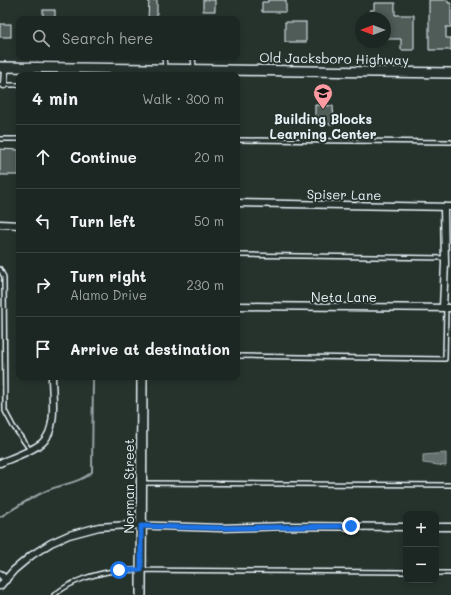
<!DOCTYPE html>
<meta charset="utf-8">
<style>
:root{--surface:#1c2622;--page:#252e2a;--text:#f1f3f6;--muted:#a0a5a5;--line:#3a4340}
body{margin:0;font-family:Mali,sans-serif;background:var(--page);color:var(--text)}
.controls{position:absolute;right:12px;bottom:12px;display:grid;overflow:hidden;border-radius:8px;box-shadow:0 2px 6px #0003}
.controls button{width:36px;height:36px;display:grid;place-items:center;padding:0;border:0;border-bottom:1px solid var(--line);background:var(--surface);color:var(--text);font:20px sans-serif}
.compass{position:absolute;left:355px;top:12px;width:36px;height:36px;border-radius:50%;background:var(--surface);box-shadow:0 2px 6px #0003;rotate:270deg}
.stop{position:absolute;width:12px;height:12px;margin:-9px;border:3px solid #1a73e8;border-radius:50%;background:#fff}
.stop.end{background:#1a73e8;border-color:#fff;box-shadow:0 1px 4px #0008}
.list{margin:0;padding:0;list-style:none}
h2{display:flex;justify-content:space-between;align-items:center;height:52px;margin:0;padding:0 16px;font-size:17px}
h2 small{font-size:13px;font-weight:400;color:var(--muted)}
.list li{display:grid;grid-template-columns:26px 1fr auto;gap:12px;align-items:center;box-sizing:border-box;height:64px;padding:0 16px;border-top:1px solid var(--line)}
.list b{display:block;font-size:15px;white-space:nowrap}
.list p{margin:0;font-size:13px;white-space:nowrap;color:var(--muted)}
.list em{font-size:13px;font-style:normal;color:var(--muted)}
.icon{flex:none;width:22px;height:22px;fill:none;stroke:currentColor;stroke-width:2;stroke-linecap:round;stroke-linejoin:round}
.map{position:relative;flex:none;width:451px;height:595px;overflow:hidden}
.search{position:absolute;background:var(--surface);box-shadow:0 2px 6px #0003;left:16px;top:16px;width:224px;height:44px;display:flex;align-items:center;gap:10px;box-sizing:border-box;padding:0 14px;border-radius:8px;color:var(--muted);font-size:15px}
.panel{position:absolute;background:var(--surface);box-shadow:0 2px 6px #0003;left:16px;top:72px;width:224px;height:308px;border-radius:8px}
.map>svg:first-child{display:block}
.water{fill:#636f6d;stroke:#98a3a5}
.lines{fill:none;stroke-linecap:round;stroke-linejoin:round}
.stream{stroke:#98a3a5;stroke-width:2}
.building{fill:#505c59;stroke:#e8f1f8}
.lane-casing{stroke:#e8f1f8;stroke-width:6}
.street-casing{stroke:#e8f1f8;stroke-width:9}
.secondary-casing{stroke:#e8f1f8;stroke-width:12}
.lane{stroke:#26332d;stroke-width:3}
.street{stroke:#26332d;stroke-width:6}
.secondary{stroke:#26332d;stroke-width:9}
.route{stroke:#1a73e8;stroke-width:5}
.labels{text-anchor:middle;dominant-baseline:central;stroke-width:4;stroke-linejoin:round;paint-order:stroke}
.street-label{font-size:13px;fill:#e8f1f8;stroke:#26332d}
.poi-label{font-size:13px;font-weight:bold;fill:#e8f1f8;stroke:#26332d}
</style>
<div class="map">
<svg width="451" height="595" viewBox="0 0 451 595">
<rect width="100%" height="100%" fill="#26332d"/>
<filter id="ink" filterUnits="userSpaceOnUse"><feTurbulence type="fractalNoise" baseFrequency=".025" numOctaves="2"/><feDisplacementMap in="SourceGraphic" scale="8" xChannelSelector="R" yChannelSelector="G"/><feConvolveMatrix kernelMatrix="1 2 1 2 8 2 1 2 1" color-interpolation-filters="sRGB"/></filter>
<g filter="url(#ink)">
<polygon class="water" points="446,453 446,466 423,463 423,455"/>
<g class="lines">
<path class="stream" d="M0 517C15 508 30 498 46 491 61 484 80 483 92 472L93 377"/>
</g>
<g class="building">
<polygon points="149,0 157,0 157,19 148,19"/>
<rect x="203" y="0" width="12" height="11"/>
<polygon points="268,0 286,0 286,12 262,12 262,2 268,2"/>
<polygon points="429,0 448,0 448,3 451,3 451,27 446,27 446,38 451,38 451,50 429,50"/>
<polygon points="374,3 395,3 395,15 414,15 414,50 401,50 401,39 385,39 385,18 370,18 370,10 374,10"/>
<rect x="43" y="10" width="12" height="9"/>
<rect x="285" y="22" width="21" height="20"/>
<rect x="0" y="24" width="11" height="13"/>
<polygon points="315,105 333,106 334,124 326,124 326,117 315,117"/>
<polygon points="0,149 19,150 19,175 0,175"/>
</g>
<g class="lines">
<g class="lane-casing">
<g id="lane">
<polyline points="164,57 165,67"/>
<polyline points="193,57 194,67"/>
<polyline points="0,85 19,85"/>
<polyline points="0,139 19,139"/>
<polyline points="237,140 451,142"/>
<polyline points="237,255 445,258"/>
<polyline points="0,269 4,277 5,411 13,426 30,450"/>
<polyline points="237,356 445,359 446,307"/>
<polyline points="143,483 451,485"/>
<polyline points="436,573 451,573"/>
<path d="M54 595C74 579 95 574 119 570L406 572"/>
</g>
</g>
<g class="street-casing">
<g id="street">
<polyline points="4,85 5,67"/>
<polyline points="237,203 451,207"/>
<polyline points="0,224 19,225"/>
<polyline points="237,306 451,308"/>
<polyline points="443,307 445,263 444,207"/>
<path d="M0 463C12 458 32 451 42 443 58 429 52 396 52 377"/>
<polyline points="436,527 451,527"/>
<polyline points="0,574 6,580"/>
<polyline points="0,586 14,570 32,555 51,543 69,535 99,527 128,525 221,528 288,526 406,527"/>
</g>
</g>
<g class="secondary-casing">
<g id="secondary">
<polyline points="0,67 451,73"/>
<polyline points="141,595 142,377"/>
</g>
</g>
<use href="#lane" class="lane"/>
<use href="#street" class="street"/>
<use href="#secondary" class="secondary"/>
</g>
</g>
<g class="lines" filter="url(#ink)">
<polyline class="route" points="119,570 141,570 141,526 221,528 351,526"/>
</g>
<defs>
<g id="school-pin" transform="scale(1)"><path d="M0 17L-7.5 6A9.5 9.5 0 1 1 7.5 6Z" fill="#ff9aa2" stroke="#26332d"/><path d="M0-5L7-2L0 1L-7-2ZM-4 1L0 2.5L4 1V4Q0 6-4 4Z" fill="#111"/></g>
</defs>
<g fill-rule="evenodd">
<use href="#school-pin" x="323" y="93"/>
</g>
<g class="labels">
<g class="street-label">
<text transform="translate(334 58) rotate(1)">Old Jacksboro Highway</text>
<text transform="translate(344 194) rotate(1)">Spiser Lane</text>
<text x="344" y="296">Neta Lane</text>
<text transform="translate(128 486) rotate(-90)">Norman Street</text>
</g>
<g class="poi-label">
<text x="323" y="118">Building Blocks<tspan x="323" dy="15">Learning Center</tspan></text>
</g>
</g>
</svg>
<div class="controls">
<button>+</button>
<button>−</button>
</div>
<svg class="compass" viewBox="-18 -18 36 36"><path d="M0-13l5 13h-10z" fill="#e53935"/><path d="M0 13l5-13h-10z" fill="#a0a5a5"/></svg>
<div class="stop" style="left:119px;top:570px"></div>
<div class="stop end" style="left:351px;top:526px"></div>
<div class="search"><svg class="icon" aria-label="search" viewBox="0 0 24 24"><circle cx="10" cy="10" r="6"/><path d="M15 15l6 6"/></svg>Search here</div>
<section class="panel">
<h2>4 min<small>Walk · 300 m</small></h2>
<ul class="list">
<li><svg class="icon" aria-label="ahead" viewBox="0 0 24 24"><path d="M12 20V5M6 11l6-6 6 6"/></svg><div><b>Continue</b></div><em>20 m</em></li>
<li><svg class="icon" aria-label="left" viewBox="0 0 24 24"><path d="M17 20v-9H6M10 6l-5 5 5 5"/></svg><div><b>Turn left</b></div><em>50 m</em></li>
<li><svg class="icon" aria-label="right" viewBox="0 0 24 24"><path d="M7 20v-9h11M14 6l5 5-5 5"/></svg><div><b>Turn right</b><p>Alamo Drive</p></div><em>230 m</em></li>
<li><svg class="icon" aria-label="arrive" viewBox="0 0 24 24"><path d="M6 21V4h12l-3 4 3 4H6"/></svg><div><b>Arrive at destination</b></div></li>
</ul>
</section>
</div>
